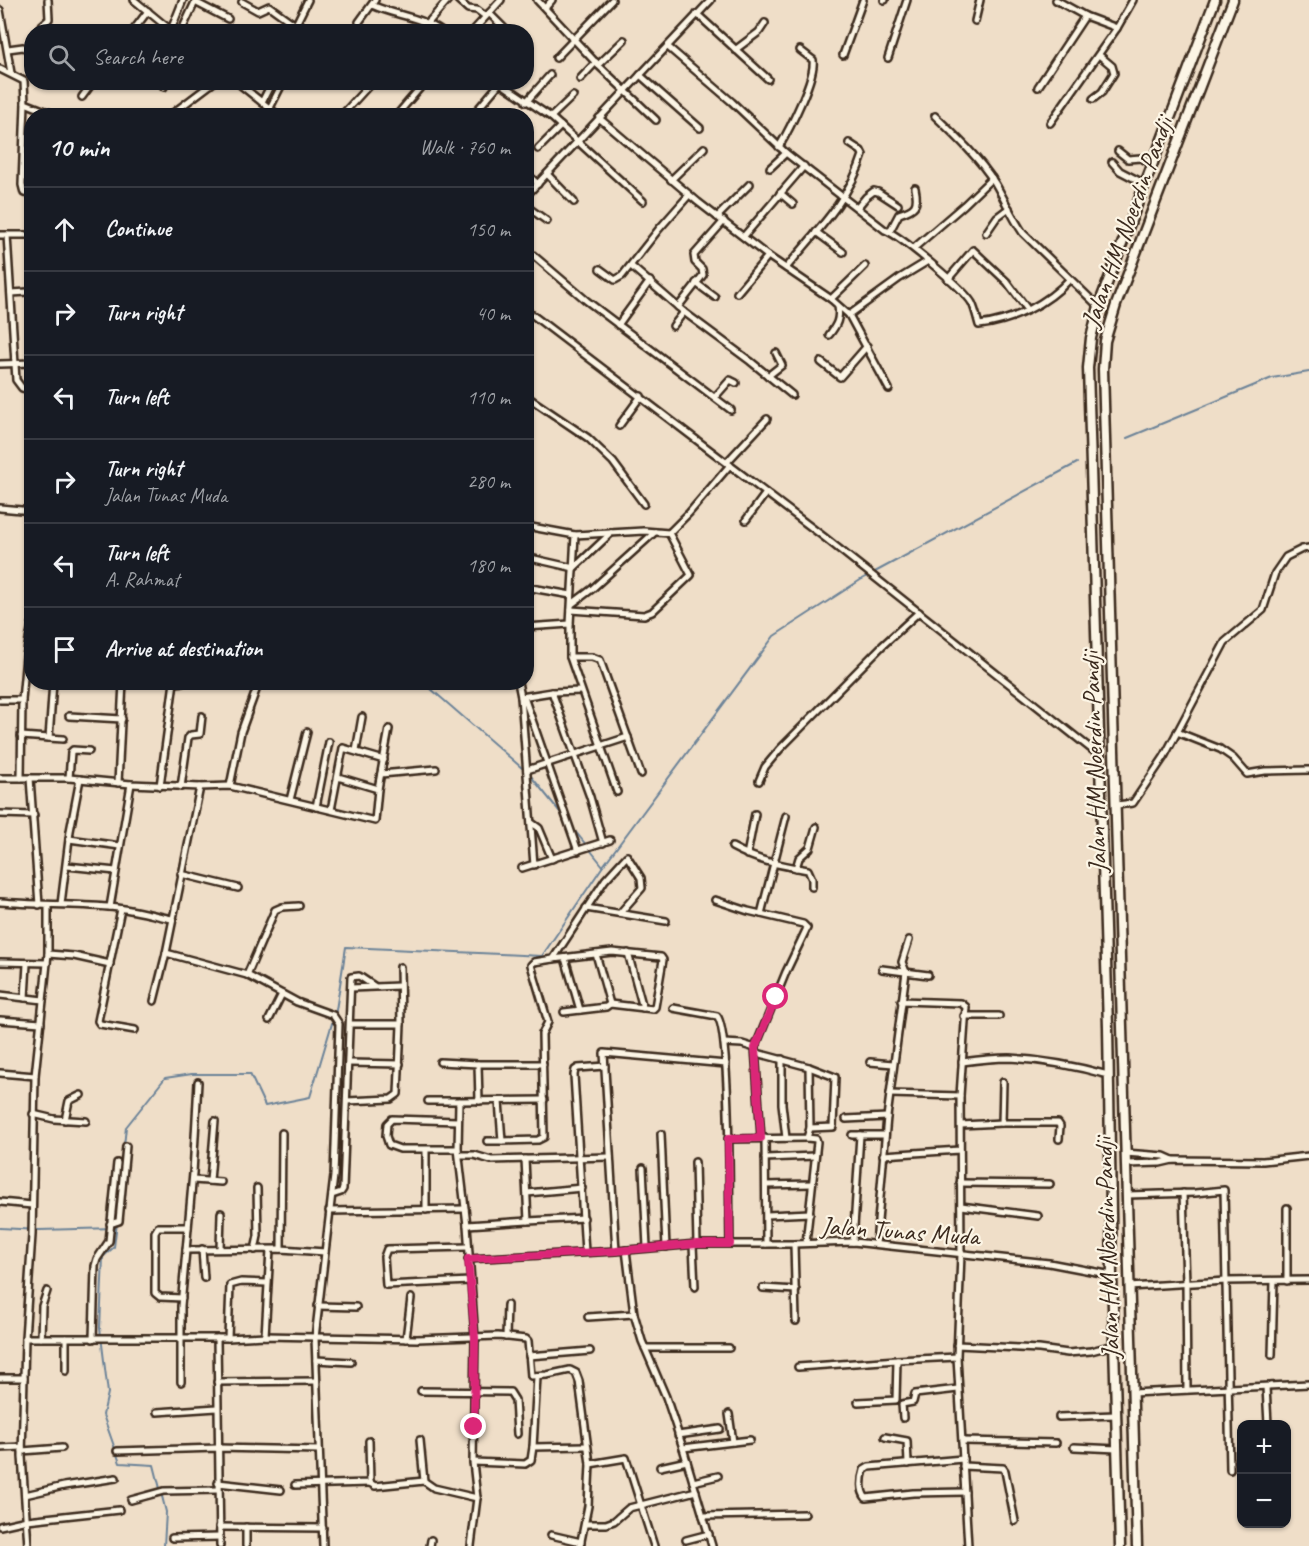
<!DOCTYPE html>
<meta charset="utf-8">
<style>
:root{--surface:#171b24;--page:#242831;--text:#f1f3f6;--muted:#9ea1a6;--line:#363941}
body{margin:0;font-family:Caveat,sans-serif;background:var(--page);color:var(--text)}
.controls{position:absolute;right:18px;bottom:18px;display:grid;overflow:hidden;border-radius:12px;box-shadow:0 2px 4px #0004}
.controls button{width:54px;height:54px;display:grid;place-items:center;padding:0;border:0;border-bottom:2px solid var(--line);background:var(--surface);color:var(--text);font:30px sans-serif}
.stop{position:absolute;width:18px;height:18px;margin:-14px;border:4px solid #db2777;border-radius:50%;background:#fff}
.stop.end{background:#db2777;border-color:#fff;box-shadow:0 2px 6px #0008}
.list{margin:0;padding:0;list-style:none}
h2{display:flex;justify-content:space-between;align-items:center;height:78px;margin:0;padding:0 24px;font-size:26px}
h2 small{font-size:20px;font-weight:400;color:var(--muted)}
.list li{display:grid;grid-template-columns:39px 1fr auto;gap:18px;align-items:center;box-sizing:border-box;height:84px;padding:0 24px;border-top:2px solid var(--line)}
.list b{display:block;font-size:22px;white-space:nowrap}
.list p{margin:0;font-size:20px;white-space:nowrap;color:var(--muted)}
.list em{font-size:20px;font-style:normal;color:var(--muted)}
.icon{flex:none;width:33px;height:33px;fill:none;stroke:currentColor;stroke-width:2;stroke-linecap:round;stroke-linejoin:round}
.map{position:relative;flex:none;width:1309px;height:1546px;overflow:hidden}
.search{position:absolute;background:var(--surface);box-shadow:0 2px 4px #0004;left:24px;top:24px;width:510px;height:66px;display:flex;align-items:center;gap:15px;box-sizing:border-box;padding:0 21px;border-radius:24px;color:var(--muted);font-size:22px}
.panel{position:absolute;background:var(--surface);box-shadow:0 2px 4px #0004;left:24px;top:108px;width:510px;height:582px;border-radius:24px}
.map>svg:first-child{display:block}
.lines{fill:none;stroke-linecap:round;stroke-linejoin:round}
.stream{stroke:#6c8398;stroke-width:2}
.street-casing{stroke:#3b2a1e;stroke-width:10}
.primary-casing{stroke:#3b2a1e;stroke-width:13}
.street{stroke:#fcf5e5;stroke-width:5}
.primary{stroke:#fcf5e5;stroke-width:8}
.route{stroke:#db2777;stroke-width:8}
.labels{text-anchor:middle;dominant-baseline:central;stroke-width:4.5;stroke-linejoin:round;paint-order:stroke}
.street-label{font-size:26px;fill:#3b2a1e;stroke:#fcf5e5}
</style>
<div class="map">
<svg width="1309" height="1546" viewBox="0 0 1309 1546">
<rect width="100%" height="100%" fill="#efdec8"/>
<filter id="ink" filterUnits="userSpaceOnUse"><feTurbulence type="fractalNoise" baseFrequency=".0167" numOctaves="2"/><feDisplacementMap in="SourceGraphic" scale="12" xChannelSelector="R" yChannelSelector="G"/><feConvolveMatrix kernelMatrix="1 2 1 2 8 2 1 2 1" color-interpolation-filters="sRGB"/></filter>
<g filter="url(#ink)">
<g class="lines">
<g class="stream">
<polyline points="1127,438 1272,378 1309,372"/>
<polyline points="423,682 530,775 564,817"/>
<polyline points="571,826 603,866"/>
<polyline points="124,1146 126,1127 165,1078 192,1074 250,1074 265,1106 310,1097 336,1010 346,947 542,956 603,866 774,636 862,579 1077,463"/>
<polyline points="117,1223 114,1247 103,1257 100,1328 108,1393 103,1415 120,1463 154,1465 166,1512 164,1546"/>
<polyline points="0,1228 39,1230 116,1228"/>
</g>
<g class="street-casing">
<g id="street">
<polyline points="134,0 173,32"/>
<polyline points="458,0 468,9 477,10 485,16"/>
<polyline points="537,0 598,65 656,120"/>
<polyline points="884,0 885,0"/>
<polyline points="1056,0 1085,16"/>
<polyline points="195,2 228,19"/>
<polyline points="242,2 258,11 269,6 305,32"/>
<path d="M372 5C396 16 420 16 442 32"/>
<polyline points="545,8 552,0"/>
<polyline points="0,10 11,73"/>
<polyline points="489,13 508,32"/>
<polyline points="697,14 768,79"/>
<polyline points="975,21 980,0"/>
<polyline points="359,22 375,0"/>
<polyline points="296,24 308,0"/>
<polyline points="40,27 49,19 48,0"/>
<polyline points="171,30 183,0"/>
<polyline points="132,32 148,11"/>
<polyline points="181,32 196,0"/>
<polyline points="420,32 448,0"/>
<polyline points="472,32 501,0"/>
<path d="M668 47 732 102 786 153 885 230C901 236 964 289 972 303 975 309 977 318 979 325 1013 321 1047 304 1070 279"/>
<polyline points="8,49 23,47 32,52"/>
<polyline points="735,50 759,32 765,23"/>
<polyline points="843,55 863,0"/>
<polyline points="556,58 612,0"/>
<polyline points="888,58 907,0"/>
<polyline points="598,65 624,40"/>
<polyline points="0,69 24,81 25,103 58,116"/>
<polyline points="640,75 700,128"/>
<polyline points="580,79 596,62"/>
<polyline points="160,82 164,87"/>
<polyline points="237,82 279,116"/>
<polyline points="499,82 551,117 643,201"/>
<polyline points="1038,87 1085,16 1117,28"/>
<polyline points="82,97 93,82"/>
<polyline points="1093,99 1102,92 1114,73 1112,66 1099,55"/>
<polyline points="262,102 272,82"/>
<polyline points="526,102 550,75"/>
<polyline points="25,103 22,185 24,193 32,194"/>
<polyline points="270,108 283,82"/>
<polyline points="169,116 214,82"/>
<polyline points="341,116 372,82"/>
<polyline points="396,116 425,82"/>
<polyline points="472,116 500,83"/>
<path d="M935 116C957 137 979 158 995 183 1005 200 1012 217 1023 233L1099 307"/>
<polyline points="551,117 573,96"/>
<polyline points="599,118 698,202 768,256 831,299 849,315 889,389"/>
<polyline points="1050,123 1117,28 1133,0"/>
<path d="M779 147C789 130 816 77 813 60L800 50"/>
<polyline points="538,149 561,126"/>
<polyline points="1118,151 1128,159 1141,158 1152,164"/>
<polyline points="1112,162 1120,171 1145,184"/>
<polyline points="770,168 786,153"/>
<polyline points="526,173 538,184"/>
<polyline points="547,174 574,202"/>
<polyline points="671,180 704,148"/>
<polyline points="780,193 793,204"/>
<polyline points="526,196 711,0"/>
<polyline points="526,206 547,221"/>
<polyline points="857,208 866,197 874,191 878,192 898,205"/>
<polyline points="717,217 750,184"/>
<path d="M890 231 899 214C915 209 919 206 915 188"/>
<polyline points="816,232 843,252"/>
<polyline points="986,233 997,217 1009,208"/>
<polyline points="0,235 32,235"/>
<polyline points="7,235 16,380 22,388 32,390"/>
<polyline points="744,236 804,166"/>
<polyline points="914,248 964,205 992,178"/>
<polyline points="526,249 587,301 731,410"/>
<polyline points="631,266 684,312 750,361 792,395"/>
<path d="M786 268C816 232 849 200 863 155L861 151 849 143"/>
<polyline points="600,269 615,280 622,276 659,229 689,195"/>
<polyline points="948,279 973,250 1007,282 1028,310"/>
<polyline points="696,283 715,297"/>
<polyline points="11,293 28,292"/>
<polyline points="737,293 768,256"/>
<polyline points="831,299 865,266"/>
<polyline points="678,307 703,275 702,269 695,262 694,255 724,221"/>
<polyline points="526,310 824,537 1100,756"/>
<polyline points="849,315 900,278 928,261"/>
<polyline points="618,325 650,281"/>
<polyline points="673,326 684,312"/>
<path d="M829 335C837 325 840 319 838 306"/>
<polyline points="821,362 840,377 867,346"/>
<polyline points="0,364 32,363"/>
<polyline points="768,376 782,365 776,353"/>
<polyline points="526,396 588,438 613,462 644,504"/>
<polyline points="715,397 730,380 736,383"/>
<polyline points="619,426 641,396"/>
<polyline points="727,462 767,419"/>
<polyline points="0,508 32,511"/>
<polyline points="746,520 766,493"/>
<polyline points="526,526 575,535 644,531 669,533 689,513 730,465"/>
<polyline points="575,535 570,624 570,657 617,792"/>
<polyline points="526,557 574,568"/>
<polyline points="574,568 611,533"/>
<polyline points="526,587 571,595"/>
<polyline points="572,604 592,589 655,532"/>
<polyline points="571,610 644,615 652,612 691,575 669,533"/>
<polyline points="526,627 570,624"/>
<polyline points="570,657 592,657 600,660 641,774"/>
<polyline points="518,682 521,697 552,692 581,691"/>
<polyline points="174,683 186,682"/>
<polyline points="552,692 590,797 603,843"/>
<polyline points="521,697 534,865"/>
<polyline points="524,697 578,851"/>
<polyline points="0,700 22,700"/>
<polyline points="69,716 122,719"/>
<polyline points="1177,732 1220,749 1233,758 1247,774 1265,771 1309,770"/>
<polyline points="21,736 63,739"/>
<polyline points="49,738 53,682"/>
<polyline points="356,751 362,717"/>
<polyline points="527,770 628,737"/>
<polyline points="381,774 436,769"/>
<polyline points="338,777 378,789"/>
<polyline points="0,778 69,778 131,784 200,787 230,786 375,821 378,789 389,729"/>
<polyline points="21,778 22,700 26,656 32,624"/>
<polyline points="30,778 39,905"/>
<polyline points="69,778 71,752 73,750 89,751"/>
<polyline points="759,781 765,767 780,749 882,646 919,612"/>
<polyline points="118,783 123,682"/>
<polyline points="160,786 174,682"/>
<polyline points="230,786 241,732 259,682"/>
<polyline points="181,787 188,738 191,735 200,734 202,716"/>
<polyline points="290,800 307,732"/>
<polyline points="1117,805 1133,803 1164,757 1225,642 1263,610 1275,573 1286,557 1302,549 1309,548"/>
<polyline points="316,807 329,742"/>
<polyline points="331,810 343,748 384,760"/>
<polyline points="0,814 34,815"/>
<polyline points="532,823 539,828 552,859"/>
<polyline points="69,839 120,846"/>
<path d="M732 847C758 861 779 865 808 870L812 879V887"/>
<polyline points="747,855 755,814"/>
<polyline points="67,866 116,871"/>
<polyline points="522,868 610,840"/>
<polyline points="796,868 799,858 810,848 816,827"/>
<polyline points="181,874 238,888"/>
<polyline points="715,900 748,911 803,924 807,928 786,972 755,1048"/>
<path d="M0 902C36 905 72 904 108 907 129 908 151 915 172 919"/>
<polyline points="61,904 70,831 80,779"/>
<polyline points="110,907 131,784"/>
<polyline points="586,908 666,921"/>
<polyline points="121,909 98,1021 100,1024 135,1030"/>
<polyline points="761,914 786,816"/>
<polyline points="166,953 247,975 297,1002 333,1015 339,1024 334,1176 315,1338 323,1546"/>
<polyline points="628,953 643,1008"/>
<polyline points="48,954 48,905"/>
<polyline points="596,954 610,1004"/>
<polyline points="565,958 580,1010"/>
<polyline points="553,959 612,952 661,957 663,960 655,1007 653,1009 610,1004 606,1007 564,1012"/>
<polyline points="0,962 47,963"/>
<polyline points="882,969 928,975"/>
<polyline points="247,975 275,910 282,907 299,906"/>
<polyline points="351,988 399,986"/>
<polyline points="0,995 43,1000"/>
<polyline points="25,998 27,964"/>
<polyline points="154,1001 166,953 200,787"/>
<polyline points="901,1001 961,1003 966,1007 960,1096 961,1254 957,1357 968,1546"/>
<path d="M673 1008 717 1016C731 1030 729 1212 730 1244"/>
<polyline points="964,1016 999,1016"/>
<polyline points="0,1020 41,1023"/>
<polyline points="269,1020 282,994"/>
<polyline points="350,1024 401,1024"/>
<polyline points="724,1043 742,1044 755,1048 761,1138"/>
<polyline points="757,1053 809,1067 835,1077 833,1127 810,1128"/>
<polyline points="782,1059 782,1104 786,1138"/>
<polyline points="440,1062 478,1064 479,1101"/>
<polyline points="870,1062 893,1064"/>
<path d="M962 1062C977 1060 994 1058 1009 1058 1043 1060 1076 1066 1108 1075"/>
<polyline points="349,1063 400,1064"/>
<polyline points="478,1064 543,1064"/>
<polyline points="0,1073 35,1076"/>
<polyline points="890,1094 960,1096"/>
<polyline points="347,1101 391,1099 398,1094 401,1024 400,967"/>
<polyline points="428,1101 459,1101"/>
<polyline points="499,1101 502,1141 538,1140 544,1137 542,1034 548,1022 531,965 534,962 553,959 605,880 627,856 641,878 642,888 620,913"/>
<polyline points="33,1114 54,1119 86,1121"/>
<polyline points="846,1119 887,1117"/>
<polyline points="65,1120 69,1101 81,1095"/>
<polyline points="458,1121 392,1119 387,1124 386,1136 389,1145 400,1149 458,1149"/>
<polyline points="1002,1123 1003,1082"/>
<polyline points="961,1125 1002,1123 1058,1123 1060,1126 1059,1139"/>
<polyline points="661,1134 666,1247"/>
<polyline points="852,1135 885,1135"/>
<polyline points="765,1138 766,1244"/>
<polyline points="728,1139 807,1138 810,1128 809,1067"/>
<polyline points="487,1141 502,1141"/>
<polyline points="1125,1153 1164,1156 1173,1160"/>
<polyline points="460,1155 474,1155 491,1160 610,1157"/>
<polyline points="883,1155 960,1150"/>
<polyline points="765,1158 815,1156"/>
<polyline points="525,1159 528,1221 584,1218"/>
<polyline points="695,1162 697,1244"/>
<polyline points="1126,1164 1160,1163 1173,1160 1263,1161 1309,1156"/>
<polyline points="643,1168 647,1247"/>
<polyline points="193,1180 221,1182"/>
<polyline points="210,1181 215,1121"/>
<polyline points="960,1183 1050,1184"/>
<polyline points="766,1185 812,1184"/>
<polyline points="527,1193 582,1188"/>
<polyline points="1183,1193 1186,1283 1187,1390"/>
<polyline points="332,1195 341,1192 343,1189 351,977 359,976 374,986"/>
<polyline points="1127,1195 1195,1193 1224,1190 1230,1470"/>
<polyline points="0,1202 32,1205"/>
<polyline points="961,1206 1038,1216"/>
<polyline points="1287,1208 1287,1281"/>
<polyline points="426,1210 426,1150"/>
<polyline points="329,1211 465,1209"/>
<polyline points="767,1215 810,1213"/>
<polyline points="110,1224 119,1221 126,1146"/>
<polyline points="467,1225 528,1221"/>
<polyline points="853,1242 860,1135"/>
<polyline points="806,1243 817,1142 816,1139 807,1138"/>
<polyline points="794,1244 796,1321"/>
<polyline points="876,1244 887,1117 906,972 902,962 909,940"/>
<polyline points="693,1245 695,1287"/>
<polyline points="468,1247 387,1249 384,1257 386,1285 470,1281"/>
<polyline points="202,1249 204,1278"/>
<polyline points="220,1249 221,1213"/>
<polyline points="281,1249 282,1133"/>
<polyline points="186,1250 281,1249 325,1252"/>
<polyline points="255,1250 258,1236 257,1188"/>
<polyline points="626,1250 634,1314 642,1341 666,1397 683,1448 712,1546"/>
<polyline points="616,1251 604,1053 726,1064"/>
<polyline points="585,1252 574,1075 575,1070 578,1068 605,1066"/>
<polyline points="468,1259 616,1251 697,1244 794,1244 853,1242 1049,1263 1112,1275"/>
<polyline points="1129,1287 1226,1281 1309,1280"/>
<polyline points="763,1288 796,1290"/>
<polyline points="182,1298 160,1297 155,1293 155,1232 158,1227 188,1227"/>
<polyline points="318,1306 356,1307"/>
<polyline points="588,1317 634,1314"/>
<polyline points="265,1336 270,1250"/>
<polyline points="506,1337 507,1305"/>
<polyline points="25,1338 228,1338 265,1336 417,1339 498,1336 526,1339 528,1341 531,1376 547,1375 570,1370 576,1373 579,1381 590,1464 588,1506 580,1546"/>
<polyline points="41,1338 42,1306 47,1291"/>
<polyline points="217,1338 220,1546"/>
<polyline points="228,1338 230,1285 241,1282 267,1283"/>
<polyline points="93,1339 95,1266 97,1259 109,1241 117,1163"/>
<polyline points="406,1339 411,1298"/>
<polyline points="957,1345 1039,1349 1068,1353 1091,1351 1114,1345"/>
<polyline points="645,1348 729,1348"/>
<polyline points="1272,1355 1274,1281"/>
<polyline points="529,1356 590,1351"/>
<polyline points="316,1360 351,1362"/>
<polyline points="798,1367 897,1360 957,1357"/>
<polyline points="66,1371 66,1338"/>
<polyline points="0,1378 24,1378"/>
<polyline points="181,1382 181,1306 193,1173 198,1082"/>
<polyline points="217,1382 316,1381"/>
<polyline points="1266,1387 1268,1424"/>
<polyline points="421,1391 510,1392 515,1400 517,1434"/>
<polyline points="1132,1393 1309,1384"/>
<polyline points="858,1402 896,1400 897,1360"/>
<polyline points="157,1412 217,1408"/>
<polyline points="729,1414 733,1442"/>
<polyline points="1059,1417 1116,1415"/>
<polyline points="903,1418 902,1404 913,1402 915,1394 958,1389"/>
<polyline points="678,1435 720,1429"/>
<polyline points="885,1437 907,1441 908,1464"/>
<polyline points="420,1440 424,1481"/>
<polyline points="962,1441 1056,1443"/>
<polyline points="533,1447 537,1377"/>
<polyline points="1074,1447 1117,1449"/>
<polyline points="0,1448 22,1447"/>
<polyline points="683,1448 750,1440"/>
<polyline points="22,1451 62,1448"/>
<polyline points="117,1451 218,1448 319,1450"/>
<path d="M963 1459 869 1467 864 1470C861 1479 860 1491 866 1498L913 1493 965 1492"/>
<polyline points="473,1462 525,1464 531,1460 533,1447 586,1446"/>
<polyline points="590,1464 626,1458 654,1546"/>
<polyline points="963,1466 1003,1468 1005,1471 1015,1521"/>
<polyline points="660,1467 687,1461"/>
<polyline points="693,1482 718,1476"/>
<polyline points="218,1483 281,1490"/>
<polyline points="370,1483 375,1486 424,1481 434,1488 477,1498"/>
<polyline points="295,1485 370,1483 369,1441"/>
<polyline points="25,1495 64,1486 116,1478"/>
<polyline points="131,1500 164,1491 218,1490"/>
<polyline points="703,1516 805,1514"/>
<polyline points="585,1524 606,1524 614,1521 629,1508 696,1491"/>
<polyline points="0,1526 27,1520 119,1510"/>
<polyline points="219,1527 323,1528"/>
<polyline points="246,1527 246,1546"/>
<polyline points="551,1535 581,1542"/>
<polyline points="172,1538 220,1537"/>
<polyline points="686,1540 709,1534"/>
<polyline points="28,1546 22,1456 25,1338 32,1235 35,1076 48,954 74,956 110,964"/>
<polyline points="430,1546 431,1540"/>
<polyline points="471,1546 477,1498 473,1462 475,1338 467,1225 458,1149 459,1101 544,1100"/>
</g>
</g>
<g class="primary-casing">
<g id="primary">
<polyline points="1120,1546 1112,1275 1108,1027 1088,368 1091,338 1100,302 1215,0"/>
<polyline points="1137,1546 1103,369 1105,341 1116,305 1233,0"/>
</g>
</g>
<use href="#street" class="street"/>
<use href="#primary" class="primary"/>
</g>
</g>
<g class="lines" filter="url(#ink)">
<polyline class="route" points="474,1427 475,1338 468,1259 616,1251 697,1244 730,1244 728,1139 761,1138 755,1048 776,997"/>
</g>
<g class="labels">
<g class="street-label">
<text transform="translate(1127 222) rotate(-70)">Jalan HM Noerdin Pandji</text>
<text transform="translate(1094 762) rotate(-92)">Jalan HM Noerdin Pandji</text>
<text transform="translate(900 1231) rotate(4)">Jalan Tunas Muda</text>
<text transform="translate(1107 1248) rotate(-92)">Jalan HM Noerdin Pandji</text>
</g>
</g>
</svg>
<div class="controls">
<button>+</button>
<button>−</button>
</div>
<div class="stop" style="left:776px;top:997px"></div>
<div class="stop end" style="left:474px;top:1427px"></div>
<div class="search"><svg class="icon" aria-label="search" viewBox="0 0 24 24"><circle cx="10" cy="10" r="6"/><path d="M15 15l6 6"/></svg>Search here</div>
<section class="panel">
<h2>10 min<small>Walk · 760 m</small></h2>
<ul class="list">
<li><svg class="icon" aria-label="ahead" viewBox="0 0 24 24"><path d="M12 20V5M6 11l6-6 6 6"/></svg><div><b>Continue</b></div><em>150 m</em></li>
<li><svg class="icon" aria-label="right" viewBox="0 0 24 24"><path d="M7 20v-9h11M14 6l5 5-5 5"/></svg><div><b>Turn right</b></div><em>40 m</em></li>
<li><svg class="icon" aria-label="left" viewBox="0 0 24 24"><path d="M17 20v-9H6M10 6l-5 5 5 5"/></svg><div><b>Turn left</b></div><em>110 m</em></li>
<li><svg class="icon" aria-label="right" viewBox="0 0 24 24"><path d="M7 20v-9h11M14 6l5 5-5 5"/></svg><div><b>Turn right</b><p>Jalan Tunas Muda</p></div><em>280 m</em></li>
<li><svg class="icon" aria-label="left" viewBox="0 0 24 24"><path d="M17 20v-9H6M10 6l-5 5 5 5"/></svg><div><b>Turn left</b><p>A. Rahmat</p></div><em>180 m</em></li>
<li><svg class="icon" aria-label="arrive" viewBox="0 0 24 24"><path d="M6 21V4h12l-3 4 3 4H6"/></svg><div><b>Arrive at destination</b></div></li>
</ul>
</section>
</div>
